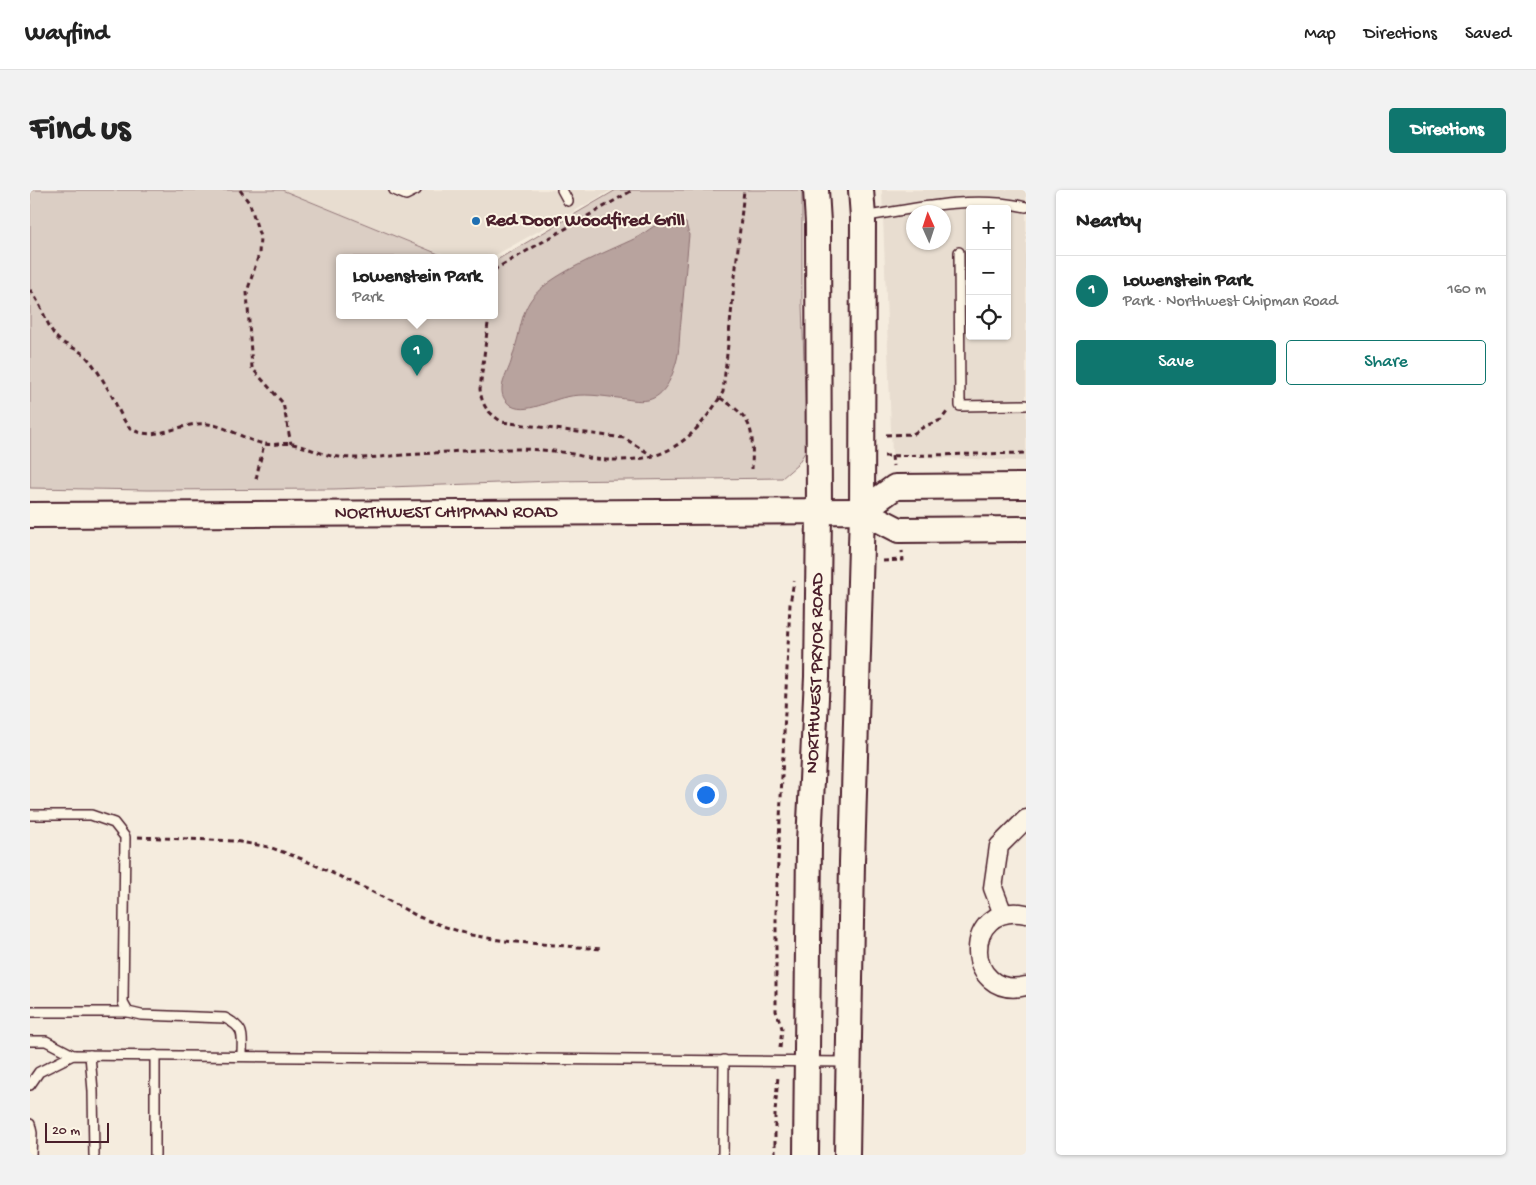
<!DOCTYPE html>
<meta charset="utf-8">
<style>
:root{--surface:#fff;--page:#f2f2f2;--text:#222;--muted:#767676;--line:#e0e0e0;--accent:#0f766e}
body{margin:0;font-family:"Gochi Hand",sans-serif;background:var(--page);color:var(--text)}
.controls{position:absolute;right:15px;top:15px;display:grid;overflow:hidden;border-radius:5px;box-shadow:0 1px 4px #0004}
.controls button{width:45px;height:45px;display:grid;place-items:center;padding:0;border:0;border-bottom:1px solid var(--line);background:var(--surface);color:var(--text);font:25px sans-serif}
.compass{position:absolute;left:876px;top:15px;width:45px;height:45px;border-radius:50%;background:var(--surface);box-shadow:0 1px 4px #0004;rotate:357deg}
.scale{position:absolute;left:15px;bottom:12px;width:64px;box-sizing:border-box;padding-left:5px;border:2px solid #4a1f2b;border-top:0;font-size:14px;line-height:18px;white-space:nowrap;color:#4a1f2b;-webkit-text-stroke:4px #fcf5e5;paint-order:stroke}
.you{position:absolute;left:675px;top:604px;width:18px;height:18px;margin:-12px;border:4px solid #fff;border-radius:50%;background:#1a73e8;box-shadow:0 0 0 8px #1a73e833}
.badge{display:grid;place-items:center;width:32px;height:32px;border-radius:50%;background:var(--accent);color:#fff;font-size:16px;font-weight:700}
.pin{position:absolute;translate:-50% -41px;filter:drop-shadow(0 1px 2px #0008)}
.pin::after{content:'';position:absolute;top:26px;width:18px;height:15px;background:inherit;clip-path:polygon(0 0,100% 0,50% 100%)}
.popup{position:absolute;left:306px;top:64px;width:162px;height:65px;box-sizing:border-box;display:grid;place-content:center;border-radius:5px;background:var(--surface);filter:drop-shadow(0 1px 4px #0005);font-size:16px;white-space:nowrap;color:var(--muted)}
.popup b{font-size:19px;color:var(--text)}
.popup::after{content:'';position:absolute;left:50%;top:100%;margin-left:-10px;border:10px solid transparent;border-top-color:var(--surface)}
.list{margin:0;padding:0;list-style:none}
h2{display:flex;justify-content:space-between;align-items:center;height:65px;margin:0;padding:0 20px;font-size:21px}
h2 small{font-size:16px;font-weight:400;color:var(--muted)}
.list li{display:grid;grid-template-columns:32px 1fr auto;gap:15px;align-items:center;box-sizing:border-box;height:70px;padding:0 20px;border-top:1px solid var(--line)}
.list b{display:block;font-size:19px;white-space:nowrap}
.list p{margin:0;font-size:16px;white-space:nowrap;color:var(--muted)}
.list em{font-size:16px;font-style:normal;color:var(--muted)}
.actions{display:flex;gap:10px;padding:15px 20px}
.actions a{flex:1;padding:11px 0;border:1px solid var(--accent);border-radius:5px;text-align:center;font-size:18px;color:var(--accent)}
.actions .main{background:var(--accent);color:#fff}
.icon{flex:none;width:28px;height:28px;fill:none;stroke:currentColor;stroke-width:2;stroke-linecap:round;stroke-linejoin:round}
.map{position:relative;flex:none;width:996px;height:965px;overflow:hidden;border-radius:5px}
header{display:flex;align-items:center;gap:30px;box-sizing:border-box;height:70px;padding:0 25px;background:var(--surface);border-bottom:1px solid var(--line)}
header strong{font-size:24px}
nav{display:flex;gap:28px;margin-inline-start:auto;font-size:18px}
.intro{display:flex;align-items:center;justify-content:space-between;box-sizing:border-box;height:120px;padding:0 30px}
h1{margin:0;font-size:35px}
.button{padding:12px 22px;border-radius:5px;background:var(--accent);color:#fff;font-size:18px;font-weight:700}
main{display:flex;gap:30px;padding:0 30px}
aside{flex:1;background:var(--surface);border-radius:5px;box-shadow:0 1px 4px #0004}
.map>svg:first-child{display:block}
.built{fill:#e8ddd0;fill-rule:evenodd}
.green{fill:#dbcec4;stroke:#927678}
.water{fill:#b8a39e;stroke:#8c6e70}
.lines{fill:none;stroke-linecap:round;stroke-linejoin:round}
.service-casing{stroke:#4a1f2b;stroke-width:12}
.minor-casing{stroke:#4a1f2b;stroke-width:21}
.secondary-casing{stroke:#4a1f2b;stroke-width:28}
.path{stroke:#4a1f2b;stroke-width:3;stroke-dasharray:5 4;stroke-linecap:butt}
.service{stroke:#fcf5e5;stroke-width:9}
.minor{stroke:#fcf5e5;stroke-width:18}
.secondary{stroke:#fcf5e5;stroke-width:24}
.poi-dot{fill:#1f6fb2;stroke:#fcf5e5;stroke-width:2}
.labels{text-anchor:middle;dominant-baseline:central;stroke-width:4;stroke-linejoin:round;paint-order:stroke}
.poi-label{font-size:19px;font-weight:bold;fill:#4a1f2b;stroke:#fcf5e5;text-anchor:start}
.street-label{font-size:19px;fill:#4a1f2b;stroke:#fcf5e5}
</style>
<header>
<strong>Wayfind</strong>
<nav><a>Map</a><a>Directions</a><a>Saved</a></nav>
</header>
<div class="intro"><h1>Find us</h1><a class="button">Directions</a></div>
<main>
<div class="map">
<svg width="996" height="965" viewBox="0 0 996 965">
<rect width="100%" height="100%" fill="#f5ecde"/>
<filter id="ink" filterUnits="userSpaceOnUse"><feTurbulence type="fractalNoise" baseFrequency=".02" numOctaves="2"/><feDisplacementMap in="SourceGraphic" scale="10" xChannelSelector="R" yChannelSelector="G"/><feConvolveMatrix kernelMatrix="1 2 1 2 8 2 1 2 1" color-interpolation-filters="sRGB"/></filter>
<g filter="url(#ink)">
<g class="built">
<polygon points="252,0 582,0 462,67 422,67 385,54"/>
<path d="M852 0H996V271L862 266ZM940 19H977V146H940ZM884 22H914V52H884Z"/>
</g>
<polygon class="green" points="0,0 252,0 416,67 310,67 310,125 464,125 465,71 586,0 772,0 772,113 777,259 767,275 752,288 523,291 304,299 118,300 0,298"/>
<path class="water" d="M642 29 650 30 656 33 659 45C656 74 654 102 651 131 649 145 650 160 646 173 642 187 635 206 618 210 608 212 598 209 588 208 571 206 553 203 536 207 519 210 489 229 476 211 466 199 477 185 481 172 483 164 486 155 488 147 491 134 493 122 500 111 516 85 577 62 606 48 619 41 627 31 642 29Z"/>
<g class="lines">
<g class="service-casing">
<g id="service">
<polyline points="364,0 376,5 386,0"/>
<polyline points="532,0 538,11"/>
<path d="M833 27C886 18 943 5 996 17"/>
<polyline points="929,62 930,216 996,215"/>
<path d="M0 625H61L84 633 95 647 93 813 98 822 111 825 195 828C216 839 212 845 212 866"/>
<polyline points="0,822 98,822"/>
<polyline points="0,851 16,851 43,865"/>
<polyline points="60,865 63,901 64,965"/>
<polyline points="125,865 125,965"/>
<polyline points="0,895 9,882 43,865 818,872"/>
<polyline points="0,934 2,943 1,965"/>
<polyline points="693,965 694,870"/>
</g>
</g>
<g class="minor-casing">
<g id="minor">
<polyline points="973,724 963,698 969,656 996,629"/>
<path d="M996 724C931 711 933 811 996 796"/>
</g>
</g>
<g class="secondary-casing">
<g id="secondary">
<polyline points="832,321 865,297 996,296"/>
<path id="s1" d="M0 325 832 321 869 340 996 339"/>
<path id="s2" d="M776 965 779 652 787 487 789 322 788 33 786 0"/>
<polyline points="817,965 822,672 832,321 833,27 831,0"/>
</g>
</g>
<g class="path">
<polyline points="210,0 220,14 230,47 229,64 217,102 222,178 253,213 261,254"/>
<polyline points="464,81 467,78 603,0"/>
<path d="M0 100C12 114 17 138 28 149 35 155 45 158 52 163 63 172 71 187 78 199 85 209 93 235 103 240 128 252 152 231 178 234 197 236 216 251 235 254 244 256 254 252 263 254 276 257 288 263 302 266 325 270 350 267 374 265 426 262 479 255 531 262 541 263 550 266 559 268 576 271 606 271 623 266 655 257 677 230 693 202L714 0"/>
<path d="M459 125 450 199C452 217 458 222 472 232L594 248 623 266"/>
<path d="M690 208C725 229 723 241 722 279"/>
<polyline points="856,245 883,244 895,236 911,230 917,222"/>
<polyline points="854,266 996,263"/>
<polyline points="862,266 863,276"/>
<polyline points="226,289 234,254"/>
<polyline points="853,371 873,370 872,361"/>
<polyline points="108,647 204,651 239,657 272,669 341,701 389,727 413,736 441,745 475,751 572,759"/>
<polyline points="750,858 752,838 746,821 746,715 760,414 764,391"/>
<polyline points="745,965 745,922 748,886"/>
</g>
<use href="#service" class="service"/>
<use href="#minor" class="minor"/>
<use href="#secondary" class="secondary"/>
</g>
</g>
<circle class="poi-dot" cx="446" cy="31" r="5"/>
<g class="labels">
<g class="poi-label">
<text x="456" y="31">Red Door Woodfired Grill</text>
</g>
<g class="street-label">
<text stroke="none"><textPath href="#s1" startOffset="416">NORTHWEST CHIPMAN ROAD</textPath></text>
<text stroke="none"><textPath href="#s2" startOffset="482">NORTHWEST PRYOR ROAD</textPath></text>
</g>
</g>
</svg>
<div class="controls">
<button>+</button>
<button>−</button>
<button><svg class="icon" aria-label="locate" viewBox="0 0 24 24"><circle cx="12" cy="12" r="6"/><path d="M12 2v4M12 18v4M2 12h4M18 12h4"/></svg></button>
</div>
<svg class="compass" viewBox="-18 -18 36 36"><path d="M0-13l5 13h-10z" fill="#e53935"/><path d="M0 13l5-13h-10z" fill="#767676"/></svg>
<div class="scale">20 m</div>
<div class="you"></div>
<div class="pin badge" style="left:387px;top:186px">1</div>
<div class="popup"><b>Lowenstein Park</b>Park</div>
</div>
<aside>
<h2>Nearby<small></small></h2>
<ul class="list">
<li><span class="badge">1</span><div><b>Lowenstein Park</b><p>Park · Northwest Chipman Road</p></div><em>160 m</em></li>
</ul>
<div class="actions"><a class="main">Save</a><a>Share</a></div>
</aside>
</main>
